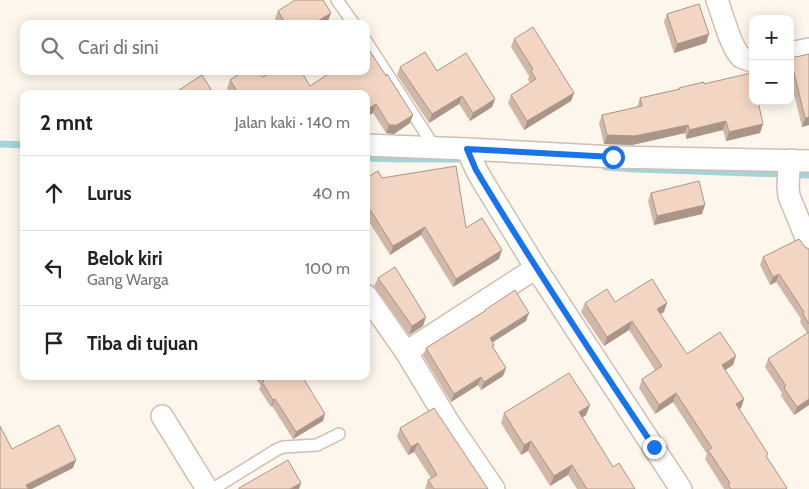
<!DOCTYPE html>
<html lang="id">
<meta charset="utf-8">
<style>
:root{--surface:#fff;--page:#f2f2f2;--text:#222;--muted:#767676;--line:#e0e0e0}
body{margin:0;font-family:Cabin,sans-serif;background:var(--page);color:var(--text)}
.controls{position:absolute;right:15px;top:15px;display:grid;overflow:hidden;border-radius:10px;box-shadow:0 2px 12px #0003}
.controls button{width:45px;height:45px;display:grid;place-items:center;padding:0;border:0;border-bottom:1px solid var(--line);background:var(--surface);color:var(--text);font:25px sans-serif}
.stop{position:absolute;width:15px;height:15px;margin:-11px;border:4px solid #1a73e8;border-radius:50%;background:#fff}
.stop.end{background:#1a73e8;border-color:#fff;box-shadow:0 1px 5px #0008}
.list{margin:0;padding:0;list-style:none}
h2{display:flex;justify-content:space-between;align-items:center;height:65px;margin:0;padding:0 20px;font-size:21px}
h2 small{font-size:16px;font-weight:400;color:var(--muted)}
.list li{display:grid;grid-template-columns:32px 1fr auto;gap:15px;align-items:center;box-sizing:border-box;height:75px;padding:0 20px;border-top:1px solid var(--line)}
.list b{display:block;font-size:19px;white-space:nowrap}
.list p{margin:0;font-size:16px;white-space:nowrap;color:var(--muted)}
.list em{font-size:16px;font-style:normal;color:var(--muted)}
.icon{flex:none;width:28px;height:28px;fill:none;stroke:currentColor;stroke-width:2;stroke-linecap:round;stroke-linejoin:round}
.map{position:relative;flex:none;width:809px;height:489px;overflow:hidden}
.search{position:absolute;background:var(--surface);box-shadow:0 2px 12px #0003;left:20px;top:20px;width:350px;height:55px;display:flex;align-items:center;gap:12px;box-sizing:border-box;padding:0 18px;border-radius:10px;color:var(--muted);font-size:19px}
.panel{position:absolute;background:var(--surface);box-shadow:0 2px 12px #0003;left:20px;top:90px;width:350px;height:290px;border-radius:10px}
.map>svg:first-child{display:block}
.lines{fill:none;stroke-linecap:round;stroke-linejoin:round}
.stream{stroke:#a5d3da;stroke-width:7}
.lane-casing{stroke:#d1beb0;stroke-width:14}
.street-casing{stroke:#d1beb0;stroke-width:24}
.lane{stroke:#fff;stroke-width:11}
.street{stroke:#fff;stroke-width:21}
.wall{fill:#d1b7a8}
.shaded-wall{fill:#aa9588}
.building{fill:#f3d5c3;stroke:#aa9588}
.route{stroke:#1a73e8;stroke-width:6}
</style>
<div class="map">
<svg width="809" height="489" viewBox="0 0 809 489">
<rect width="100%" height="100%" fill="#fdf6ec"/>
<g class="lines">
<g class="stream">
<polyline points="0,144 24,145"/>
<polyline points="366,158 397,159 458,159"/>
<polyline points="606,167 636,169 809,175"/>
</g>
<g class="lane-casing">
<g id="lane">
<polyline points="337,0 354,24"/>
<polyline points="366,41 435,148"/>
<polyline points="213,489 276,450 283,447 317,445 339,434"/>
</g>
</g>
<g class="street-casing">
<g id="street">
<path d="M717 0C722 13 731 48 741 57 745 59 749 60 753 61"/>
<polyline points="790,53 809,49"/>
<polyline points="366,145 467,149 613,157 809,161"/>
<polyline points="467,149 476,169 482,180 536,268 587,346 681,489"/>
<polyline points="791,160 789,169 788,187 789,196 809,245"/>
<polyline points="366,295 406,352 449,423 494,489"/>
<polyline points="406,352 536,268"/>
<polyline points="162,416 207,489"/>
</g>
</g>
<use href="#lane" class="lane"/>
<use href="#street" class="street"/>
</g>
<g class="wall">
<polygon points="278,11 328,21 324,24 277,24 275,19"/>
<polygon points="667,14 709,34 706,43 674,53 664,22"/>
<polygon points="514,39 574,93 571,101 524,130 508,103 511,95 530,83 528,80 529,76 511,47"/>
<polygon points="790,57 809,125 802,127 790,77"/>
<polygon points="400,67 437,71 495,99 492,107 470,121 459,104 429,123 397,75"/>
<polygon points="386,76 413,115 410,123 394,134 386,133 373,113 366,117 366,94 230,94 227,88 230,80 263,77 310,86"/>
<polygon points="704,84 763,124 760,133 726,141 723,130 686,139 685,133 632,145 604,144 599,123 602,115 637,107 640,98 679,89 679,88"/>
<polygon points="366,178 382,178 466,228 499,259 453,287 421,235 390,255 366,217"/>
<polygon points="651,193 702,214 654,225 648,201"/>
<polygon points="809,249 809,405 794,415 781,396 782,393 765,367 768,359 807,333 800,322 801,319 776,282 770,285 760,265 763,257"/>
<polygon points="378,278 423,326 409,335 374,286"/>
<polygon points="615,302 664,312 660,314 687,354 733,365 725,370 744,399 741,408 739,409 767,457 787,489 724,489 705,459 707,454 673,402 655,414 639,388 642,379 655,370 629,330 604,346 581,312 585,303"/>
<polygon points="485,310 526,321 492,342 494,345 493,348 506,368 503,376 481,390 478,385 451,402 423,356 426,348 484,312"/>
<polygon points="254,376 306,376 303,378 323,421 293,439 272,406 271,407 259,389 261,386"/>
<polygon points="590,405 586,415 582,418 613,467 635,489 577,489 568,475 550,486 528,451 521,455 501,423 504,413"/>
<polygon points="400,428 488,489 425,489 428,480 431,478 414,452 408,455 397,437"/>
</g>
<g class="shaded-wall">
<polygon points="331,13 328,21 324,24 313,24"/>
<polygon points="709,34 706,43 674,53 677,44"/>
<polygon points="574,93 571,101 524,130 527,121"/>
<polygon points="462,96 459,104 429,123 432,114"/>
<polygon points="495,99 492,107 470,121 473,113"/>
<polygon points="376,104 373,113 366,117 366,110"/>
<polygon points="413,115 410,123 394,134 386,133 389,125"/>
<polygon points="809,117 809,125 802,127 805,118"/>
<polygon points="726,121 723,130 686,139 689,130"/>
<polygon points="763,124 760,133 726,141 729,132"/>
<polygon points="688,125 685,133 632,145 604,144 607,135"/>
<polygon points="705,205 702,214 654,225 657,216"/>
<polygon points="425,227 421,235 390,255 393,246"/>
<polygon points="502,250 499,259 453,287 456,279"/>
<polygon points="779,274 776,282 770,285 773,277"/>
<polygon points="667,303 664,312 654,318 657,309"/>
<polygon points="529,313 526,321 487,346 490,338"/>
<polygon points="426,317 423,326 409,335 412,326"/>
<polygon points="632,321 629,330 604,346 607,337"/>
<polygon points="736,356 733,365 719,374 722,365"/>
<polygon points="506,368 503,376 481,390 484,382"/>
<polygon points="481,377 478,385 451,402 454,394"/>
<polygon points="676,393 673,402 655,414 659,405"/>
<polygon points="275,399 272,406 271,407 273,400"/>
<polygon points="744,399 741,408 732,413 736,404"/>
<polygon points="809,399 809,405 794,415 797,407"/>
<polygon points="590,405 586,415 575,422 579,412"/>
<polygon points="325,414 323,421 293,439 296,432"/>
<polygon points="531,441 528,451 521,455 524,445"/>
<polygon points="418,443 414,452 408,455 411,447"/>
<polygon points="76,460 73,468 32,489 25,489 26,485"/>
<polygon points="572,465 568,475 550,486 554,476"/>
<polygon points="301,483 299,489 290,489"/>
</g>
<g class="building">
<polygon points="295,0 323,0 331,13 313,24 286,24 278,11"/>
<polygon points="699,4 709,34 677,44 667,14"/>
<polygon points="533,27 574,93 527,121 511,95 536,79 531,71 533,69 514,39"/>
<polygon points="366,45 386,76 387,74 413,115 397,125 389,125 376,104 366,110 366,94 239,94 230,80 244,71 259,71 263,77 273,71 301,71 310,86 333,71 366,71"/>
<polygon points="425,52 437,71 466,53 495,99 473,113 462,96 432,114 400,67"/>
<polygon points="809,54 809,117 805,118 790,56 796,57"/>
<polygon points="751,73 753,82 753,101 758,101 763,124 729,132 726,121 689,130 688,125 635,136 607,135 602,115 642,106 640,98 680,89 679,88 704,82 704,84"/>
<polygon points="202,75 214,94 173,94"/>
<polygon points="456,166 466,228 482,218 502,250 456,279 425,227 393,246 366,203 366,178 378,171 382,178"/>
<polygon points="699,181 705,205 657,216 651,193"/>
<polygon points="799,239 805,247 809,249 809,324 803,314 804,312 779,274 773,277 763,257"/>
<polygon points="395,267 426,317 412,326 378,278"/>
<polygon points="652,279 667,303 657,309 687,354 720,332 736,356 722,365 744,399 736,404 768,454 766,456 787,488 786,489 731,489 728,484 730,483 708,450 712,448 676,393 659,405 642,379 662,366 632,321 607,337 585,303 607,289 615,302"/>
<polygon points="515,290 529,313 490,338 494,345 492,346 506,368 484,382 481,377 454,394 426,348 485,311 485,310"/>
<polygon points="809,332 809,399 797,407 784,388 786,386 768,359"/>
<polygon points="569,373 590,405 579,412 613,467 619,463 635,489 587,489 572,465 554,476 531,441 524,445 504,413"/>
<polygon points="261,376 302,376 325,414 296,432 275,399 273,400 262,382 264,381"/>
<polygon points="434,408 488,489 434,489 428,480 437,475 418,443 411,447 400,428"/>
<polygon points="59,425 76,460 26,485 28,489 0,489 0,426 12,449"/>
<polygon points="288,460 301,483 290,489 239,489 239,488"/>
</g>
<g class="lines">
<path class="route" d="M613 157 467 149 476 170 482 180C537 271 595 359 654 447"/>
</g>
</svg>
<div class="controls">
<button>+</button>
<button>−</button>
</div>
<div class="stop" style="left:613px;top:157px"></div>
<div class="stop end" style="left:654px;top:447px"></div>
<div class="search"><svg class="icon" aria-label="search" viewBox="0 0 24 24"><circle cx="10" cy="10" r="6"/><path d="M15 15l6 6"/></svg>Cari di sini</div>
<section class="panel">
<h2>2 mnt<small>Jalan kaki · 140 m</small></h2>
<ul class="list">
<li><svg class="icon" aria-label="ahead" viewBox="0 0 24 24"><path d="M12 20V5M6 11l6-6 6 6"/></svg><div><b>Lurus</b></div><em>40 m</em></li>
<li><svg class="icon" aria-label="left" viewBox="0 0 24 24"><path d="M17 20v-9H6M10 6l-5 5 5 5"/></svg><div><b>Belok kiri</b><p>Gang Warga</p></div><em>100 m</em></li>
<li><svg class="icon" aria-label="arrive" viewBox="0 0 24 24"><path d="M6 21V4h12l-3 4 3 4H6"/></svg><div><b>Tiba di tujuan</b></div></li>
</ul>
</section>
</div>
